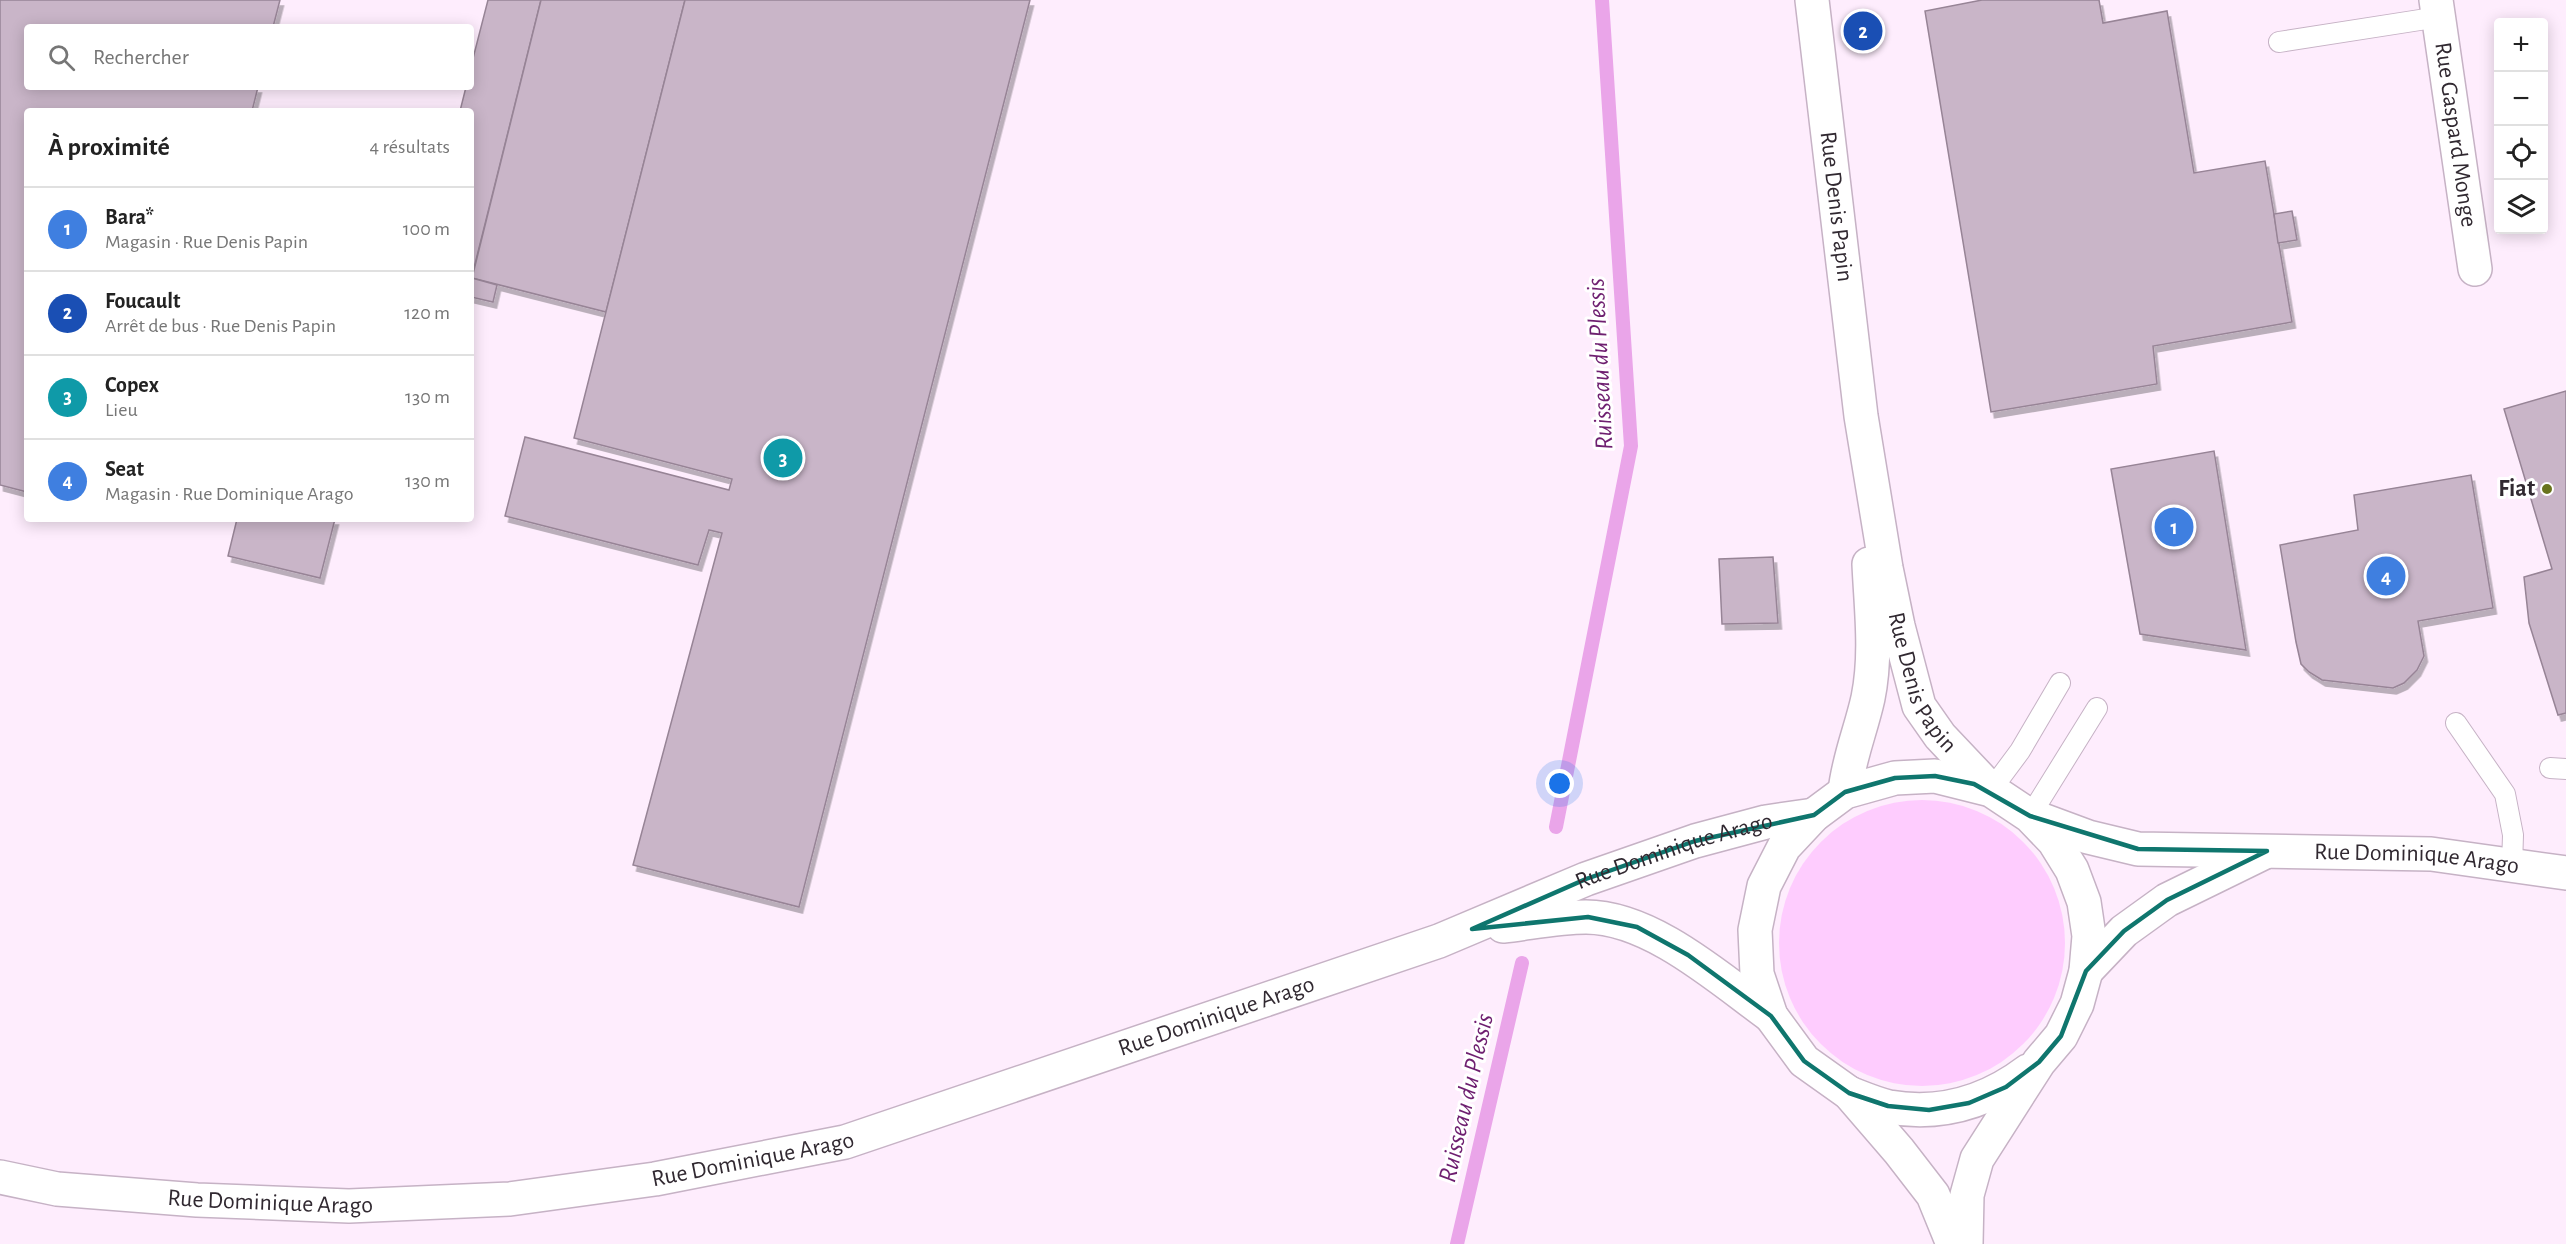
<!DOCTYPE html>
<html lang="fr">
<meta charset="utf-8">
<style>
:root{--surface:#fff;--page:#f6f6f6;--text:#222;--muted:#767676;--line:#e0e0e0;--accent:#68731d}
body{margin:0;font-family:"Alegreya Sans",sans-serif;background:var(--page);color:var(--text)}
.controls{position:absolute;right:18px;top:18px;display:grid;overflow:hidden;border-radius:6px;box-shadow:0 3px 15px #0003}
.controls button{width:54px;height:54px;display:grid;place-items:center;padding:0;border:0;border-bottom:2px solid var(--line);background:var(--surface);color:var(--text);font:30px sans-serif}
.you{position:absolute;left:1560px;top:784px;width:21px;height:21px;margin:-15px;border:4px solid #fff;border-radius:50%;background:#1a73e8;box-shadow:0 0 0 9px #1a73e833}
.badge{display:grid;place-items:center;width:39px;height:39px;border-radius:50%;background:var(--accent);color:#fff;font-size:20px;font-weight:700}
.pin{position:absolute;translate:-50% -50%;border:3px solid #fff;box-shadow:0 2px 6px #0006}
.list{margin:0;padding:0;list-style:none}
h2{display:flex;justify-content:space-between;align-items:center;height:78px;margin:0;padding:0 24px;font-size:26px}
h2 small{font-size:20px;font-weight:400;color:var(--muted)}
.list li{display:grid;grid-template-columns:39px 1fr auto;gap:18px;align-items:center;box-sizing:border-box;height:84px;padding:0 24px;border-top:2px solid var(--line)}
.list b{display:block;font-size:22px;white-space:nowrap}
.list p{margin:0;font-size:20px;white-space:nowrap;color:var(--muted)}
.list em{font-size:20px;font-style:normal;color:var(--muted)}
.icon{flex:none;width:33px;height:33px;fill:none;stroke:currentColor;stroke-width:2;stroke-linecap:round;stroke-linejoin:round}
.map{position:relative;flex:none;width:2566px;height:1244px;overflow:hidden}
.search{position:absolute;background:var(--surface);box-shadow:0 3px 15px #0003;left:24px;top:24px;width:450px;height:66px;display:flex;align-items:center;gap:15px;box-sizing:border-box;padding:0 21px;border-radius:6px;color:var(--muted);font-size:22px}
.panel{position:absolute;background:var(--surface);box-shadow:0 3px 15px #0003;left:24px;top:108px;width:450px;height:414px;border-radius:6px}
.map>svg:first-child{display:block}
.green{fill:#feccfe}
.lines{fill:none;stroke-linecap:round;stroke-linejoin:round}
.stream{stroke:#eaa5e9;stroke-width:14}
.building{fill:#c9b5c8;stroke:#978496;stroke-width:1.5;filter:url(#shadow)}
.service-casing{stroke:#c6b2c5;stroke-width:22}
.minor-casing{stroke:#c6b2c5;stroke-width:36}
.tertiary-casing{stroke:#c6b2c5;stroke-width:36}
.secondary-casing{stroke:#c6b2c5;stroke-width:36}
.service{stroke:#fff;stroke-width:20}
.minor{stroke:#fff;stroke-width:33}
.tertiary{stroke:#fff;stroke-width:33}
.secondary{stroke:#fff;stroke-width:33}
.marked{fill:none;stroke:#0f766e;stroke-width:4.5;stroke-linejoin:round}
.poi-dot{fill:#68731d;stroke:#fff;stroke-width:2}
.labels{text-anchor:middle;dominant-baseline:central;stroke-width:6;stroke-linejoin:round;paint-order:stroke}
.street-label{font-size:24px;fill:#312931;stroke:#fff}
.poi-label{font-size:24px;font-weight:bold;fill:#312931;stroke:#fff;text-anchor:end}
.water-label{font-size:26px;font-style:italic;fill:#6e1f70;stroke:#fff}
</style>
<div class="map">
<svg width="2566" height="1244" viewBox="0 0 2566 1244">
<defs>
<filter id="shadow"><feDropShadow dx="3.5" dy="6" stdDeviation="0" flood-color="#0004"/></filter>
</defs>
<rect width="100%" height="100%" fill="#feedfd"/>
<circle class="green" cx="1922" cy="943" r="143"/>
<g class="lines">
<g class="stream">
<polyline points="1556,827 1631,446 1602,0"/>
<polyline points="1457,1244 1522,963"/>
</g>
</g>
<g class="building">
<polygon points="0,0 280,0 273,27 27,27 27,87 258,87 252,111 27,111 27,492 0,485"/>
<polygon points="488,0 541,0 474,268 471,267 471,111 460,111 466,87 471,87 471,66"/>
<polygon points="541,0 685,0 606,312 472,278"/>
<polygon points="685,0 1030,0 799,907 633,865 722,533 709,530 698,565 505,516 525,437 729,490 732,479 574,438"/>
<polygon points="1982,0 2099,0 2103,23 2167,11 2194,173 2265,161 2292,322 2153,346 2157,384 1991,412 1925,11"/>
<polygon points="2292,211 2297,240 2278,243 2274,214"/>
<polygon points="472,278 497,285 493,302 471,297"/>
<polygon points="2566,391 2566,713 2558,715 2529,623 2524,577 2552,569 2504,409"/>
<polygon points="2214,451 2246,650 2140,634 2111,469"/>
<polygon points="2471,475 2493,608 2418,621 2424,656 2417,670 2404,683 2393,688 2322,680 2309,672 2301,664 2296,642 2280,545 2358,530 2354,495"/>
<polygon points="237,519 335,519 320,578 228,556"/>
<polygon points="1773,557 1778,623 1722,624 1719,559"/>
</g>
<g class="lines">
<g class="service-casing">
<g id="service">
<polyline points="2279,42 2439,17"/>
<polyline points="2456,723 2505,794 2513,835 2512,866"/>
<polyline points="2550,768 2566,769"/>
<polyline points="1991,790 2020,751 2060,683"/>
<polyline points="2030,816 2097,708"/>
</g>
</g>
<g class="minor-casing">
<g id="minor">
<path id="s1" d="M2436 0 2475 269"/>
</g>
</g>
<g class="tertiary-casing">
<g id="tertiary">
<path d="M1503 926C1530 923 1559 917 1586 917 1651 917 1720 979 1771 1016"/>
<path id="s2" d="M0 1177 57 1189 197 1200 349 1206 510 1199 655 1179 845 1142 1439 941 1586 879 1695 841 1766 822 1814 815"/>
</g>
</g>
<g class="secondary-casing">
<g id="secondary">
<path id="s3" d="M1812 0 1861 416 1886 568 1898 626 1919 706 1940 736 1991 790"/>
<path d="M1845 792C1848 760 1861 730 1868 698 1877 654 1871 608 1869 564"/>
<path id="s4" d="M2034 817 2088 837 2138 849 2431 854 2566 873"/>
<polyline points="2086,971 2124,931 2167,900 2263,853"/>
<path d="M1849 1093C1862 1098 1876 1104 1889 1107 1941 1116 1987 1102 2028 1071"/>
<polyline points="1953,1244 1933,1195 1899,1151 1849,1093 1804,1061 1771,1016 1757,974 1755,930 1764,886 1784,847 1814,815 1845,792 1895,778 1935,776 1991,790 2030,816 2054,841 2072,870 2084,902 2089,936 2086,971 2077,1004 2061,1036 2039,1062 1977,1159 1967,1195 1966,1244"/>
</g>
</g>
<use href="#service" class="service"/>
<use href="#minor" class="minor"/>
<use href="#tertiary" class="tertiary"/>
<use href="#secondary" class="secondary"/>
</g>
<path class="marked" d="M1935 776 1974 784 2030 816 2138 849 2267 851 2167 900 2124 931 2086 971 2061 1036 2039 1062 2006 1087 1969 1103 1929 1110 1888 1106 1849 1093 1804 1061 1771 1016 1688 955 1637 927 1588 917 1472 929 1586 879 1695 841 1814 815 1845 792 1895 778Z"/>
<circle class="poi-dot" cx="2547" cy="489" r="6"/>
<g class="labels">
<g class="street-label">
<text stroke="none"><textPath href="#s1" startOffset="136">Rue Gaspard Monge</textPath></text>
<text stroke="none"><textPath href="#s3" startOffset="208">Rue Denis Papin</textPath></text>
<text stroke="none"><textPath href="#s3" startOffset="694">Rue Denis Papin</textPath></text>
<text stroke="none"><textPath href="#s2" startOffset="1731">Rue Dominique Arago</textPath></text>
<text stroke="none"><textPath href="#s4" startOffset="388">Rue Dominique Arago</textPath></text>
<text stroke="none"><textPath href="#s2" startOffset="1244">Rue Dominique Arago</textPath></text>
<text stroke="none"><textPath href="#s2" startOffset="758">Rue Dominique Arago</textPath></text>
<text stroke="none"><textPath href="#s2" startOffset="272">Rue Dominique Arago</textPath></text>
</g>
<g class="poi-label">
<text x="2535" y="489">Fiat</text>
</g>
<g class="water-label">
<text transform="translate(1600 364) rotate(-93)">Ruisseau du Plessis</text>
<text transform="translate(1466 1098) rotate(-77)">Ruisseau du Plessis</text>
</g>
</g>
</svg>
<div class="controls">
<button>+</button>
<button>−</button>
<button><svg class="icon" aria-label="locate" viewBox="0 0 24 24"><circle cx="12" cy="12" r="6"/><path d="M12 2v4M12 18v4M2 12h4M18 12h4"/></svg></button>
<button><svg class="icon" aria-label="layers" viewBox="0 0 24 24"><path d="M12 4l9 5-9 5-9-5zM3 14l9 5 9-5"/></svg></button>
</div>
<div class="you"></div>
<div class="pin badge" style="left:2174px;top:527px;background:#3f7fe0">1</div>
<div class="pin badge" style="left:1863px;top:31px;background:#1a4fb4">2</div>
<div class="pin badge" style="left:783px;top:458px;background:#0f9aa8">3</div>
<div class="pin badge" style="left:2386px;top:576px;background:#3f7fe0">4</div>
<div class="search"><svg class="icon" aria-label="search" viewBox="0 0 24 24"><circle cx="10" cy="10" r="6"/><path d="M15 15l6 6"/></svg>Rechercher</div>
<section class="panel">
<h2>À proximité<small>4 résultats</small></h2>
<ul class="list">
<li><span class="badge" style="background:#3f7fe0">1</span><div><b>Bara*</b><p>Magasin · Rue Denis Papin</p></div><em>100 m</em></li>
<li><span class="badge" style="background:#1a4fb4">2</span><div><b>Foucault</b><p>Arrêt de bus · Rue Denis Papin</p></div><em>120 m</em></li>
<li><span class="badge" style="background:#0f9aa8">3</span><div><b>Copex</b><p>Lieu</p></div><em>130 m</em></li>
<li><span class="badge" style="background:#3f7fe0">4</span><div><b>Seat</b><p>Magasin · Rue Dominique Arago</p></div><em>130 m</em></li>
</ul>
</section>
</div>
